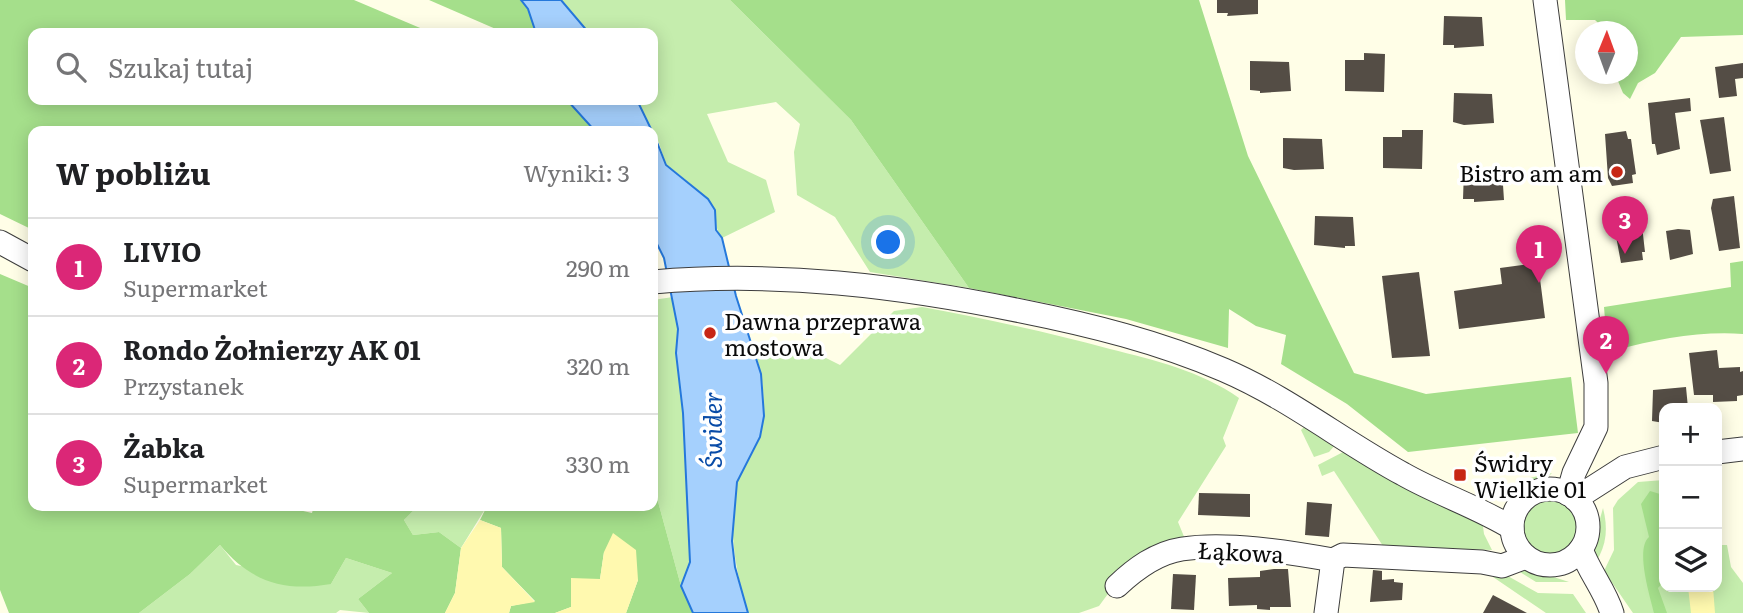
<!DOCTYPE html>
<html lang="pl">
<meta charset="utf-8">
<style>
:root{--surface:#fff;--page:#f2f2f2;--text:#202124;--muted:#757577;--line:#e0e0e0;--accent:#db2777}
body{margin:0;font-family:Literata,serif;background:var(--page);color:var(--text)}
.controls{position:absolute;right:21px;bottom:21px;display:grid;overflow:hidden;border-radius:14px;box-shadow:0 4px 18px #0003}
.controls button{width:63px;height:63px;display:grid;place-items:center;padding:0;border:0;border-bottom:2px solid var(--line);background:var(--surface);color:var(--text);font:35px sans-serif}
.compass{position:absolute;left:1575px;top:21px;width:63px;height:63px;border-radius:50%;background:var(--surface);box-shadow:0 4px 18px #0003;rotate:1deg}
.you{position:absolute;left:889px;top:243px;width:24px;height:24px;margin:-18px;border:5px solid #fff;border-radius:50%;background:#1a73e8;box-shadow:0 0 0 10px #1a73e833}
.badge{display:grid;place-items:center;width:46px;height:46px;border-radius:50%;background:var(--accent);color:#fff;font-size:23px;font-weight:700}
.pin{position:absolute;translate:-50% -58px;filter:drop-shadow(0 2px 4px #0008)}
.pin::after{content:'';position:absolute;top:37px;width:24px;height:21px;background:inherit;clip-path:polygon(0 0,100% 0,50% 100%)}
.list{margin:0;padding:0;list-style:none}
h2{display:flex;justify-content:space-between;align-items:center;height:91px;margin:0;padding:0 28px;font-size:30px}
h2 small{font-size:23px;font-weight:400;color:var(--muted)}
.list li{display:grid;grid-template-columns:46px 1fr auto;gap:21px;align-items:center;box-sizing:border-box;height:98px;padding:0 28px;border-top:2px solid var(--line)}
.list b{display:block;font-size:26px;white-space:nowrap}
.list p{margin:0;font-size:23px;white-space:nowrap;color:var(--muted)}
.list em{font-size:23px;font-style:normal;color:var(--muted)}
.icon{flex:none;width:38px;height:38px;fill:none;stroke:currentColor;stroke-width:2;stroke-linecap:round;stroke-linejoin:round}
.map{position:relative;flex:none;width:1743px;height:613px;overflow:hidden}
.search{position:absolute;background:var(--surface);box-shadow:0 4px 18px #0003;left:28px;top:28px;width:630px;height:77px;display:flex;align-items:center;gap:18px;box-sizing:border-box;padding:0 24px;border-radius:14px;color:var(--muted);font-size:26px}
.panel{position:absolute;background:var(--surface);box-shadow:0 4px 18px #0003;left:28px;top:126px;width:630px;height:385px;border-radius:14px}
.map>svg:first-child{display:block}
.green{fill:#c5edad}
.forest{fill:#a5df8b}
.sand{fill:#fff9af}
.water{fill:#a5d0fd;stroke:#2578db;stroke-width:2}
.building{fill:#544d45}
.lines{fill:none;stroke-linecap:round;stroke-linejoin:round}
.minor-casing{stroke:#3d3d3d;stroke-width:25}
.minor{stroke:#fff;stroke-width:23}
.poi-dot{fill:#c72615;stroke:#fff;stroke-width:2.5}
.labels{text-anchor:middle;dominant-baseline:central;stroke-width:7;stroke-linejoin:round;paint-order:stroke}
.poi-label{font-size:23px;fill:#0a0a0a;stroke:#fff;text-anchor:start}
.street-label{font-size:23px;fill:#0a0a0a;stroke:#fff}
.water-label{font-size:24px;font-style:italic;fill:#084ba7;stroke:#fff}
</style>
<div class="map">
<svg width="1743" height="613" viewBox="0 0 1743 613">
<rect width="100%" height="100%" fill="#fffee7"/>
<g class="green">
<path d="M561 0H730L851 120 969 288 870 272 835 217 797 195 794 152 800 124 776 102 707 114 728 162 766 180 775 212 722 238C715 229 717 223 715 212 712 200 677 172 666 165L659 143 637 100H653V33H589Z"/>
<polygon points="673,297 678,329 676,353 683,413 690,562 681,586 653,483 653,300"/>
<path d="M922 307C986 319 1048 332 1110 349 1154 360 1201 371 1239 398L1223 438 1226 446 1178 522 1185 539 1113 587 1099 606 1079 613H748C735 569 728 530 736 484 738 476 744 467 747 459 763 422 769 399 757 359L798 344 840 365 894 311Z"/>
<polygon points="1307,424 1336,444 1329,452 1314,457 1301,430"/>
<polygon points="1347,450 1482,519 1484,534 1492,550 1383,546 1334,471 1322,476 1318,465"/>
<path d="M1552 473C1541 484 1520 498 1503 495L1521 480Z"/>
<polygon points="1664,480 1664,587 1717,587 1717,535 1718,545 1727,545 1731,567 1743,583 1743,613 1633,613 1604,571 1614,550 1613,508 1618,500 1638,482"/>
<circle cx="1550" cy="528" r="30"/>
<polygon points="418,506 487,506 461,548 439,532 413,535 404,520"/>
<path d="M1603 508C1608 528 1607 544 1596 562L1591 551Z"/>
<polygon points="220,545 236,565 331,584 346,558 392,573 358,599 369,613 340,610 336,613 139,613 190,574"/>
<polygon points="1526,568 1569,582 1536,582 1515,569"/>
<polygon points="1506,575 1538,593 1573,594 1586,613 1546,613 1493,577"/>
</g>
<g class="forest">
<polygon points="0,0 354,0 432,33 33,33 33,100 567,100 595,131 33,131 33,230 0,214"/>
<polygon points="429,0 521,0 528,9 536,33 505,33"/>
<polygon points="730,0 1199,0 1248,156 1354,373 1426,394 1571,377 1578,433 1408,452 1347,404 1281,364 1286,335 1256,326 1229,309 1228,348 1126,319 969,288 851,120"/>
<polygon points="1565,0 1743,0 1743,35 1681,37 1655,73 1638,83 1630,99 1623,93 1615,74 1628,74 1628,32 1607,31 1595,20 1566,20"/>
<path d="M1743 261V334C1700 331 1658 339 1616 350L1607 344 1604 307 1731 287 1730 263Z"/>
<path d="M0 274 33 288V506H281L312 513 314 506H418L404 520 413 535 439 532 461 548 455 593 445 613H369L358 599 392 573 346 558 331 584C284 592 251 582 220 545L190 574 139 613H9L0 590Z"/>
<polygon points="653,483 681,586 693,613 626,613 638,580 604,552 600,579 571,607 555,613 509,613 511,606 535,601 502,567 501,528 480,520 487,506 653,506"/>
<path d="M1650 491 1660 494C1655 516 1676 571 1658 588L1667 613H1654C1650 596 1635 549 1649 537L1641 504Z"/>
</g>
<g class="sand">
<polygon points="480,520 501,528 502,567 535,602 511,606 509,613 445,613 455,593 461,548"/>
<polygon points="613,533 636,550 638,580 626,613 555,613 571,607 571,578 600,579 604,552"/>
<polygon points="1688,587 1713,587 1715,613 1691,613"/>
</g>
<g class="water">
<polygon points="521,0 561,0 589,33 536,33 528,9"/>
<polygon points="567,100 637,100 652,131 595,131"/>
<polygon points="653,132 666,165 708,199 715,210 716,230 722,238 736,296 761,374 764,416 760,437 737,482 732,541 735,567 748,613 693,613 681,586 690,562 683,413 676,353 678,329 664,258 653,236"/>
</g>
<g class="building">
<polygon points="1217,0 1258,0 1258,14 1227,16 1228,13 1217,13"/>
<polygon points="1444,16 1482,17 1484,46 1454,48 1454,45 1443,45"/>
<polygon points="1364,53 1385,54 1384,92 1345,91 1345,60 1364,60"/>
<polygon points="1250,61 1289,62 1291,91 1260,93 1260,91 1250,90"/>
<polygon points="1743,63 1743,78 1735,79 1737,96 1719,98 1715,67"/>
<polygon points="1454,93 1492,94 1494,123 1464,125 1453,122"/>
<polygon points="1690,98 1691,111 1675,113 1680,149 1657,155 1655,144 1652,144 1648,103"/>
<polygon points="1724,117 1731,171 1710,174 1700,120"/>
<polygon points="1402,130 1423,130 1422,169 1383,168 1383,137 1402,137"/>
<polygon points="1626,131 1628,139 1631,139 1636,174 1632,175 1633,183 1612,186 1608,178 1605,134"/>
<polygon points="1283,138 1322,139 1324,169 1294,170 1283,168"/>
<polygon points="1464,170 1502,170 1504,200 1474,202 1474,199 1463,199"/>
<polygon points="1734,196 1740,248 1719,251 1711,208 1713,199"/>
<polygon points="1636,209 1637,217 1641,217 1645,252 1642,252 1643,260 1621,263 1613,220 1615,211"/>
<polygon points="1315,216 1353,217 1355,246 1345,246 1345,248 1314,245"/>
<polygon points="1678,229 1690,230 1693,254 1670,260 1666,231"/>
<polygon points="1538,263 1545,318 1459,329 1454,291 1502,284 1500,268"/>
<polygon points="1419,272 1430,356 1392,358 1382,276"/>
<polygon points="1717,350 1719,368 1740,367 1740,372 1743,371 1743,395 1737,396 1737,401 1713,402 1713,395 1694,395 1689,353"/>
<polygon points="1686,387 1688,408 1664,408 1664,423 1652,421 1653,390"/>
<polygon points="1199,493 1250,494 1250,517 1198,515"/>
<polygon points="1307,502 1332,504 1329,537 1305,535"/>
<polygon points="1274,569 1288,569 1291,607 1270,607 1270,610 1257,609 1257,605 1229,606 1228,578 1260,577 1260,571"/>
<polygon points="1373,570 1382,571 1382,580 1394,579 1394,582 1403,583 1402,600 1370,602"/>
<polygon points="1173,574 1196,575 1194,610 1171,609"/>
<polygon points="1493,595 1527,613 1483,613"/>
</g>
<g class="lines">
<g class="minor-casing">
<g id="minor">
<polyline points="1545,0 1596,383 1596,427 1574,473 1568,494"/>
<polyline points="0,242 33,260"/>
<path d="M653 282C777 271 900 286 1021 311 1091 325 1159 342 1224 370 1289 398 1342 441 1403 474 1438 494 1478 507 1512 528"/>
<polyline points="1717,452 1743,449"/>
<circle cx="1550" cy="527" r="38"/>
<polyline points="1575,499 1625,467 1664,457"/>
<path d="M1581 549C1589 572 1605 590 1612 613"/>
<path d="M1117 586C1135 569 1156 553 1182 549 1226 542 1289 552 1333 560"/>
<polyline points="1326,613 1333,560 1343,555 1482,562 1502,566 1526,557"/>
</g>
</g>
<use href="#minor" class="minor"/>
</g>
<g class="poi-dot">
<circle cx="1617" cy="172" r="7"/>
<circle cx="710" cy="333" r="7"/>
<rect x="1453" y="468" width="14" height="14" rx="3.5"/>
</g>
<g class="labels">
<g class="poi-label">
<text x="1603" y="172" text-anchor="end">Bistro am am</text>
<text x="724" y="320">Dawna przeprawa<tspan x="724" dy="26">mostowa</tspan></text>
<text x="1474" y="462">Świdry<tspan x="1474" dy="26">Wielkie 01</tspan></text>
</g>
<g class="street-label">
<text transform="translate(1241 551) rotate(3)">Łąkowa</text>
</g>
<g class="water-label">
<text transform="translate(711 430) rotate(-90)">Świder</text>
</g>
</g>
</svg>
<div class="controls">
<button>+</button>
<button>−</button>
<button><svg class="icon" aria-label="layers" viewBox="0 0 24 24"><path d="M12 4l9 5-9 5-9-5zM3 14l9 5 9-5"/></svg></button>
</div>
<svg class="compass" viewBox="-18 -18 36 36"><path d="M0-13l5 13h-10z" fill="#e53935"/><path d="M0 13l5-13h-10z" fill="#757577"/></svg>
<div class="you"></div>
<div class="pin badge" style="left:1539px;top:283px">1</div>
<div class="pin badge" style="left:1606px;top:374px">2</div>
<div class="pin badge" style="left:1625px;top:254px">3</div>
<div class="search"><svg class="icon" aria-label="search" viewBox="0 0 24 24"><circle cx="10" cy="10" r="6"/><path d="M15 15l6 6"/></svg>Szukaj tutaj</div>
<section class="panel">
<h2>W pobliżu<small>Wyniki: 3</small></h2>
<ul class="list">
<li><span class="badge">1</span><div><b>LIVIO</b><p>Supermarket</p></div><em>290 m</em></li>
<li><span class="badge">2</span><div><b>Rondo Żołnierzy AK 01</b><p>Przystanek</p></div><em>320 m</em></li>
<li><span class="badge">3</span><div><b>Żabka</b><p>Supermarket</p></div><em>330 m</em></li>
</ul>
</section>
</div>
